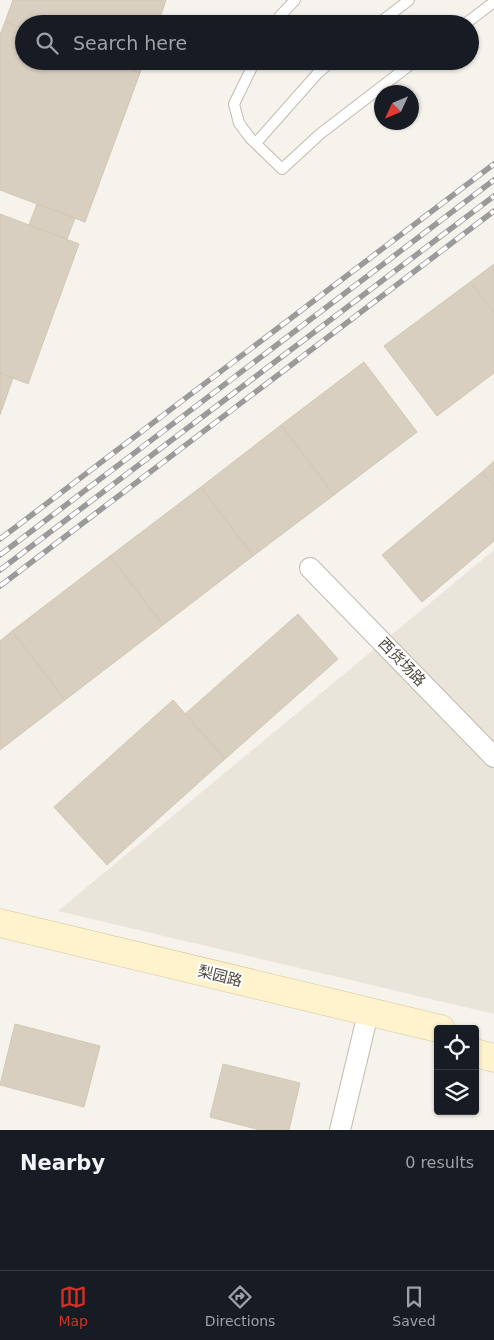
<!DOCTYPE html>
<meta charset="utf-8">
<style>
:root{--surface:#171b24;--page:#242831;--text:#f1f3f6;--muted:#9ea1a6;--line:#363941;--accent:#d93025}
body{margin:0;font-family:"DejaVu Sans","Noto Sans SC",sans-serif;background:var(--page);color:var(--text)}
.controls{position:absolute;right:15px;bottom:15px;display:grid;overflow:hidden;border-radius:5px;box-shadow:0 1px 4px #0004}
.controls button{width:45px;height:45px;display:grid;place-items:center;padding:0;border:0;border-bottom:1px solid var(--line);background:var(--surface);color:var(--text);font:25px sans-serif}
.compass{position:absolute;left:374px;top:85px;width:45px;height:45px;border-radius:50%;background:var(--surface);box-shadow:0 1px 4px #0004;rotate:226deg}
.list{margin:0;padding:0;list-style:none}
h2{display:flex;justify-content:space-between;align-items:center;height:65px;margin:0;padding:0 20px;font-size:21px}
h2 small{font-size:16px;font-weight:400;color:var(--muted)}
.icon{flex:none;width:28px;height:28px;fill:none;stroke:currentColor;stroke-width:2;stroke-linecap:round;stroke-linejoin:round}
.map{position:relative;flex:none;width:494px;height:1130px;overflow:hidden}
.search{position:absolute;background:var(--surface);box-shadow:0 1px 4px #0004;left:15px;right:15px;top:15px;height:55px;display:flex;align-items:center;gap:12px;box-sizing:border-box;padding:0 18px;border-radius:28px;color:var(--muted);font-size:19px}
.sheet{height:140px;background:var(--surface)}
nav{display:flex;justify-content:space-around;align-items:center;box-sizing:border-box;height:70px;border-top:1px solid var(--line);background:var(--surface);font-size:14px;color:var(--muted)}
nav a{display:grid;justify-items:center;gap:2px}
nav .on{color:var(--accent)}
.map>svg:first-child{display:block}
.residential{fill:#eae5da}
.building{fill:#d8cfc1;stroke:#d3c7b4}
.lines{fill:none;stroke-linecap:round;stroke-linejoin:round}
.lane-casing{stroke:#c2bbae;stroke-width:12}
.street-casing{stroke:#c2bbae;stroke-width:22}
.secondary-casing{stroke:#d6c79b;stroke-width:29}
.lane{stroke:#fff;stroke-width:10}
.street{stroke:#fff;stroke-width:20}
.secondary{stroke:#fff3cd;stroke-width:28}
.rail-casing{stroke:#9a9a9a;stroke-width:5.5}
.rail{stroke:#fff;stroke-width:4;stroke-dasharray:11;stroke-linecap:butt}
.labels{text-anchor:middle;dominant-baseline:central;stroke-width:4;stroke-linejoin:round;paint-order:stroke}
.street-label{font-size:15px;fill:#4b4439;stroke:#fff}
</style>
<div class="map">
<svg width="494" height="1130" viewBox="0 0 494 1130">
<rect width="100%" height="100%" fill="#f6f3ec"/>
<polygon class="residential" points="494,550 494,1014 58,911"/>
<g class="building">
<polygon points="13,0 166,0 158,24 24,24 24,29 5,22"/>
<polygon points="5,22 24,29 24,61 110,61 140,73 85,222 0,190 0,35"/>
<polygon points="110,61 144,61 140,73"/>
<polygon points="37,204 75,218 67,239 29,225"/>
<polygon points="0,214 79,244 28,384 0,373"/>
<polygon points="494,264 494,313 470,282"/>
<polygon points="470,282 494,313 494,373 437,416 384,346"/>
<polygon points="364,362 417,432 334,495 281,425"/>
<polygon points="0,373 13,378 0,415"/>
<polygon points="281,425 334,495 253,556 201,487"/>
<polygon points="494,461 494,486 482,472"/>
<polygon points="482,472 494,486 494,541 422,602 382,555"/>
<polygon points="201,487 253,556 163,625 110,556"/>
<polygon points="110,556 163,625 65,700 12,631"/>
<polygon points="298,614 338,659 225,759 185,714"/>
<polygon points="12,631 65,700 0,750 0,641"/>
<polygon points="173,700 225,759 107,865 54,807"/>
<polygon points="15,1024 100,1046 84,1107 0,1085"/>
<polygon points="223,1064 300,1083 289,1130 260,1130 210,1117"/>
</g>
<g class="lines">
<g class="lane-casing">
<g id="lane">
<polyline points="276,24 280,16 295,0"/>
<polyline points="378,24 409,0"/>
<polyline points="465,24 494,2"/>
<polyline points="255,61 234,104 239,123 250,138 282,169 320,134 415,61"/>
<polyline points="256,143 317,74 332,61"/>
</g>
</g>
<g class="street-casing">
<g id="street">
<polyline points="310,568 494,757"/>
<polyline points="340,1130 365,1026"/>
</g>
</g>
<g class="secondary-casing">
<g id="secondary">
<polyline points="0,923 441,1029"/>
<polyline points="475,1053 494,1058"/>
</g>
</g>
<use href="#lane" class="lane"/>
<use href="#street" class="street"/>
<use href="#secondary" class="secondary"/>
<g class="rail-casing">
<g id="rail">
<polyline points="0,539 494,164"/>
<polyline points="0,555 494,180"/>
<polyline points="0,570 494,196"/>
<polyline points="0,586 494,211"/>
</g>
</g>
<use href="#rail" class="rail"/>
</g>
<g class="labels">
<g class="street-label">
<text transform="translate(402 662) rotate(46)">西货场路</text>
<text transform="translate(220 976) rotate(14)">梨园路</text>
</g>
</g>
</svg>
<div class="controls">
<button><svg class="icon" aria-label="locate" viewBox="0 0 24 24"><circle cx="12" cy="12" r="6"/><path d="M12 2v4M12 18v4M2 12h4M18 12h4"/></svg></button>
<button><svg class="icon" aria-label="layers" viewBox="0 0 24 24"><path d="M12 4l9 5-9 5-9-5zM3 14l9 5 9-5"/></svg></button>
</div>
<svg class="compass" viewBox="-18 -18 36 36"><path d="M0-13l5 13h-10z" fill="#e53935"/><path d="M0 13l5-13h-10z" fill="#9ea1a6"/></svg>
<div class="search"><svg class="icon" aria-label="search" viewBox="0 0 24 24"><circle cx="10" cy="10" r="6"/><path d="M15 15l6 6"/></svg>Search here</div>
</div>
<section class="sheet">
<h2>Nearby<small>0 results</small></h2>
<ul class="list">
</ul>
</section>
<nav>
<a class="on"><svg class="icon" aria-label="map" viewBox="0 0 24 24"><path d="M3 6l6-2 6 2 6-2v14l-6 2-6-2-6 2zM9 4v14M15 6v14"/></svg>Map</a>
<a><svg class="icon" aria-label="directions" viewBox="0 0 24 24"><path d="M12 3l9 9-9 9-9-9zM9 14v-3h6M13 9l2 2-2 2"/></svg>Directions</a>
<a><svg class="icon" aria-label="saved" viewBox="0 0 24 24"><path d="M7 4h10v16l-5-4-5 4z"/></svg>Saved</a>
</nav>
